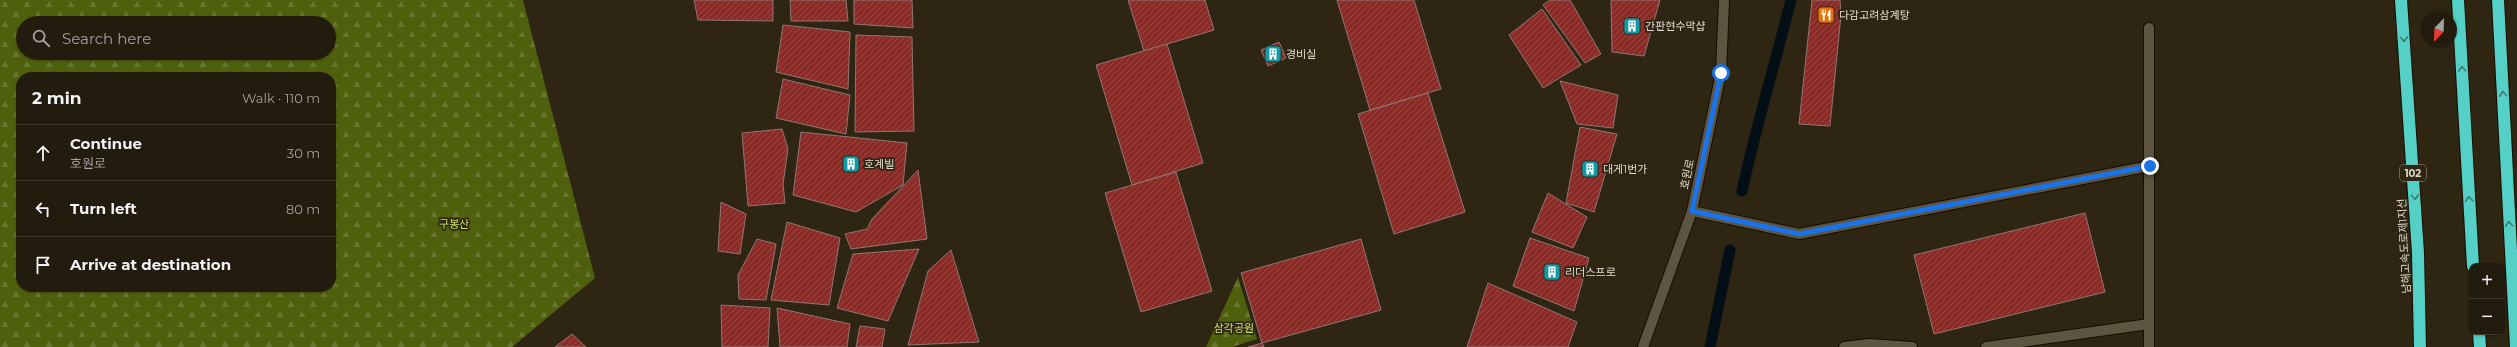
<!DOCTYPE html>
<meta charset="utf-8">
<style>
:root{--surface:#221c0e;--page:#2e291c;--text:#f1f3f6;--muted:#a2a19e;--line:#3f3a2e}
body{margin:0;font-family:Montserrat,"Noto Sans KR",sans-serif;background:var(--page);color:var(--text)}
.controls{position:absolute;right:12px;bottom:12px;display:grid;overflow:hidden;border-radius:8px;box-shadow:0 1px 3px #0004}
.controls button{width:36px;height:36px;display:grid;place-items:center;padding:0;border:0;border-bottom:1px solid var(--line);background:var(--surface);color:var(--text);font:20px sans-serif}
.compass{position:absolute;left:2421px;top:12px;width:36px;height:36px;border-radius:50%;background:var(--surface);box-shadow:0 1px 3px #0004;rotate:203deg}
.stop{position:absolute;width:12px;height:12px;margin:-9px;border:3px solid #1a73e8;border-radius:50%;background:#fff}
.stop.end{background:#1a73e8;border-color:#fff;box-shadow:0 1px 4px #0008}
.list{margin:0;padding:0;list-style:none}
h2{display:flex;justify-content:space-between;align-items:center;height:52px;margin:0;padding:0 16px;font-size:17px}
h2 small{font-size:13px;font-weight:400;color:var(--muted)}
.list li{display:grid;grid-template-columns:26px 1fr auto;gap:12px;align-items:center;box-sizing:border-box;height:56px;padding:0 16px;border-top:1px solid var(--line)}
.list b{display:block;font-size:15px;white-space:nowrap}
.list p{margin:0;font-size:13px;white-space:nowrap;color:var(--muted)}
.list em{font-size:13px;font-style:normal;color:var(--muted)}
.icon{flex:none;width:22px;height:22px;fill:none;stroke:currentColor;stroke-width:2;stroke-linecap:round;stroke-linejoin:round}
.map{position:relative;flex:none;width:2517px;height:347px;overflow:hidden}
.search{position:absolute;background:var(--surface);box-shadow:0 1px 3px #0004;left:16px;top:16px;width:320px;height:44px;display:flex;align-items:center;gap:10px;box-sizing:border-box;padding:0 14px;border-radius:22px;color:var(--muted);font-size:15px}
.panel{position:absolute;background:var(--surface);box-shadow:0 1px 3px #0004;left:16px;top:72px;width:320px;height:220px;border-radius:16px}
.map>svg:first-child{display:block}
.forest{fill:url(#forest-firs);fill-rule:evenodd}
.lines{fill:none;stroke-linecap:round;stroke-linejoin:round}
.stream{stroke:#030e16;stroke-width:11}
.building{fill:url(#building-hatch);stroke:#917673}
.minor-casing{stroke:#160e00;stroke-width:12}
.tertiary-casing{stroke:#160e00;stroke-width:12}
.motorway-casing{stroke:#160e00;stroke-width:14}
.minor{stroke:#5e5541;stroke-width:10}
.tertiary{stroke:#5e5541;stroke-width:10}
.motorway{stroke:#55d0c6;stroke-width:12}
.oneway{stroke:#427a6c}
.route{stroke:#1a73e8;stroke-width:5}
.labels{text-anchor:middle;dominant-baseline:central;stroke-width:3.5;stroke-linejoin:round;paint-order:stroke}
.shield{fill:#2e2512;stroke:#aba496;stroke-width:1}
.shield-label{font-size:10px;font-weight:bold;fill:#e1dbcf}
.poi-label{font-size:11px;fill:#e1dbcf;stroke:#2e2512;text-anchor:start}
.street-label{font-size:11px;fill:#e1dbcf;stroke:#2e2512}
.park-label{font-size:11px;fill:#c7e664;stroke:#2e2512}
</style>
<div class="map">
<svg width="2517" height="347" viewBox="0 0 2517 347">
<defs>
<pattern id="forest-firs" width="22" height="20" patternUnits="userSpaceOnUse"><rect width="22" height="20" fill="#4f600d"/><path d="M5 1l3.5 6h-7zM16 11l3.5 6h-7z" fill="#68762f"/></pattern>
<pattern id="building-hatch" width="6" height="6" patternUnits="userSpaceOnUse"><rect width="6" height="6" fill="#892b27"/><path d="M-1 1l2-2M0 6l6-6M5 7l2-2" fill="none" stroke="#994945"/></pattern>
</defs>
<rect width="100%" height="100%" fill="#2e2512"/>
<g class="forest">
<path d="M0 0H523L595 278 512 347H0ZM23 23H329V53H23ZM21 77H331V287H21Z"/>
<polygon points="1238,277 1257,339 1232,347 1206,347"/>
</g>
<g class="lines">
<g class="stream">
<path d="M1742 191C1756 126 1775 64 1791 0"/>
<polyline points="1710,347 1730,250"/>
</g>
</g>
<g class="building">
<polygon points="694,0 773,0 773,21 698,20"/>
<polygon points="790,0 846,0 848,21 791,21"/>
<polygon points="854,0 912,0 913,28 854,24"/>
<polygon points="1128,0 1205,0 1214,30 1144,51"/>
<polygon points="1337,0 1414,0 1441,89 1370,110"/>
<polygon points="1550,0 1570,0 1601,54 1585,63 1543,5"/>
<polygon points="1611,0 1660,0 1644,56 1612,52"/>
<polygon points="1812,0 1840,0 1841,15 1830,126 1799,124"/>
<polygon points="1542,9 1581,65 1543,88 1509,35"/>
<polygon points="783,25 850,32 848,89 776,72"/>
<polygon points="856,35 912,37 914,131 855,132"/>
<polygon points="1279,42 1286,58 1268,66 1261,50"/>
<polygon points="1167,44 1203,163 1132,185 1096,65"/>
<polygon points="783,79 850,95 846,134 776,118"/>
<polygon points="1560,81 1618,95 1613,128 1577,124"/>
<polygon points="1428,93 1465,212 1394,234 1358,114"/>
<polygon points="1580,127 1617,134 1594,212 1566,203"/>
<polygon points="782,129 788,149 783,184 785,203 748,206 742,133"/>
<polygon points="801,132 907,143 903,185 856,212 793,195"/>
<polygon points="918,170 927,239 851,249 845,234 867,229 872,219"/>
<polygon points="1176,172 1212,291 1141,312 1105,193"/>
<polygon points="1548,193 1587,217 1573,248 1532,232"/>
<polygon points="721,202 746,214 740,254 718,251"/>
<polygon points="2085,213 2105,292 1934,334 1914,255"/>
<polygon points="787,222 840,238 829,305 771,300"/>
<polygon points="1530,238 1589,258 1574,311 1513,286"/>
<polygon points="757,239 776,244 766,300 739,299 738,275"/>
<polygon points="1361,239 1381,310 1262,343 1241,273"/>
<polygon points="919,249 888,321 837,308 853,254"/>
<polygon points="951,250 979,342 908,345 928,271"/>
<polygon points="1488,283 1577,322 1568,347 1467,347"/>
<polygon points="721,305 770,308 768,347 722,347"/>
<polygon points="777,308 850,324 847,347 780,347"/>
<polygon points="860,326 885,329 882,347 856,347"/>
<polygon points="572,334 586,347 555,347"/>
<polygon points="1262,343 1264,347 1248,347"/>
</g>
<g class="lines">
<g class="minor-casing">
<g id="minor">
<polyline points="2149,28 2149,347"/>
<polyline points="1692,211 1799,234 2150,166"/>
<polyline points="1844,347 1869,344 1912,347"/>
<polyline points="1986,347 2149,324"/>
</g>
</g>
<g class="tertiary-casing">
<polyline id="tertiary" points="1643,347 1692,211 1721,73 1724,0"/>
</g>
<g class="motorway-casing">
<g id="motorway">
<polyline points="2401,0 2418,253 2420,347"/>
<polyline points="2458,0 2473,266"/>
<polyline points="2498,0 2516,347"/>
<polyline points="2479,332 2480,347"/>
</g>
</g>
<use href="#minor" class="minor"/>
<use href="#tertiary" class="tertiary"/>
<use href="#motorway" class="motorway"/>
</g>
<defs><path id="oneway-chevron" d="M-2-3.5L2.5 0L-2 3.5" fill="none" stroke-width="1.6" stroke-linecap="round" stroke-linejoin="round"/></defs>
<g class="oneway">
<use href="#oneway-chevron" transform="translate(2404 39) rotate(86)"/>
<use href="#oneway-chevron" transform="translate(2462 69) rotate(-93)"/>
<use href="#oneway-chevron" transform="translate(2503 94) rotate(-93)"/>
<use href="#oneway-chevron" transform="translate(2415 197) rotate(86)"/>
<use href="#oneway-chevron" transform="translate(2469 199) rotate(-93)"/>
<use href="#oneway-chevron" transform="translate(2509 224) rotate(-93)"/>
</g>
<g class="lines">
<polyline class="route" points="1721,73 1692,211 1799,234 2150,166"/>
</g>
<defs>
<g id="restaurant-square" transform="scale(0.9)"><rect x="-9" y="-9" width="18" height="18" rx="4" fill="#e8710a" stroke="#2e2512"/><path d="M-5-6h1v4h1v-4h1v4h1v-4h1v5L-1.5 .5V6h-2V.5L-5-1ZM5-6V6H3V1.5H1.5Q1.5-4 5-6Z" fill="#fff"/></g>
<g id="building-square" transform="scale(0.9)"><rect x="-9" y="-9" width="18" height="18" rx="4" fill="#0f9aa8" stroke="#2e2512"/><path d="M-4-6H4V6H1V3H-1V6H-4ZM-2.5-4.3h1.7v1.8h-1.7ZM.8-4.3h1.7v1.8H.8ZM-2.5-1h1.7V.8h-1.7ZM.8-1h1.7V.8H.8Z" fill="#fff"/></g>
</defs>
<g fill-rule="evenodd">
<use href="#restaurant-square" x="1826" y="15"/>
<use href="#building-square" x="1632" y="26"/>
<use href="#building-square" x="1273" y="54"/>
<use href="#building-square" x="851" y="164"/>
<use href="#building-square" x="1590" y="169"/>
<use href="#building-square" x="1552" y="272"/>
</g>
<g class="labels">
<rect class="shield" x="2400" y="165" width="26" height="16" rx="3"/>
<g class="shield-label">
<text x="2413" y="173">102</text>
</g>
<g class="poi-label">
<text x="1839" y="15">다감고려삼계탕</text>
<text x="1645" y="26">간판현수막샵</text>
<text x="1286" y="54">경비실</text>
<text x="864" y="164">호계빌</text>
<text x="1603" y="169">대게1번가</text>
<text x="1565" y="272">리더스프로</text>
</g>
<g class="street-label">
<text transform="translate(1687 174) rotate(-78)">호원로</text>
<text transform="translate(2404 246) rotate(-93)">남해고속도로제1지선</text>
</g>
<g class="park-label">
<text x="454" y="224">구봉산</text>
<text x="1234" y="328">삼각공원</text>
</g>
</g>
</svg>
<div class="controls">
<button>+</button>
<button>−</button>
</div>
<svg class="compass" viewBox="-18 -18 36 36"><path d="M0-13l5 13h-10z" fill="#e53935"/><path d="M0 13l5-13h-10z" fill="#a2a19e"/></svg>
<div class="stop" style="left:1721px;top:73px"></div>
<div class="stop end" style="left:2150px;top:166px"></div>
<div class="search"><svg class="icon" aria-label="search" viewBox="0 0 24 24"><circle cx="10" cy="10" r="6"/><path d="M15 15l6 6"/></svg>Search here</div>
<section class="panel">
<h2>2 min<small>Walk · 110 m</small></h2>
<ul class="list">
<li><svg class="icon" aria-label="ahead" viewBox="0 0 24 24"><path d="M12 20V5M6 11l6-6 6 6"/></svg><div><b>Continue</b><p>호원로</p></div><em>30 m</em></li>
<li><svg class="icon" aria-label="left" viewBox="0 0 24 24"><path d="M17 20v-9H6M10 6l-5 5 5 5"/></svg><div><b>Turn left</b></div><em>80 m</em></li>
<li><svg class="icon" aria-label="arrive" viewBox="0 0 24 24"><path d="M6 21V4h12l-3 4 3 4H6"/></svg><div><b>Arrive at destination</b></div></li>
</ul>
</section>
</div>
